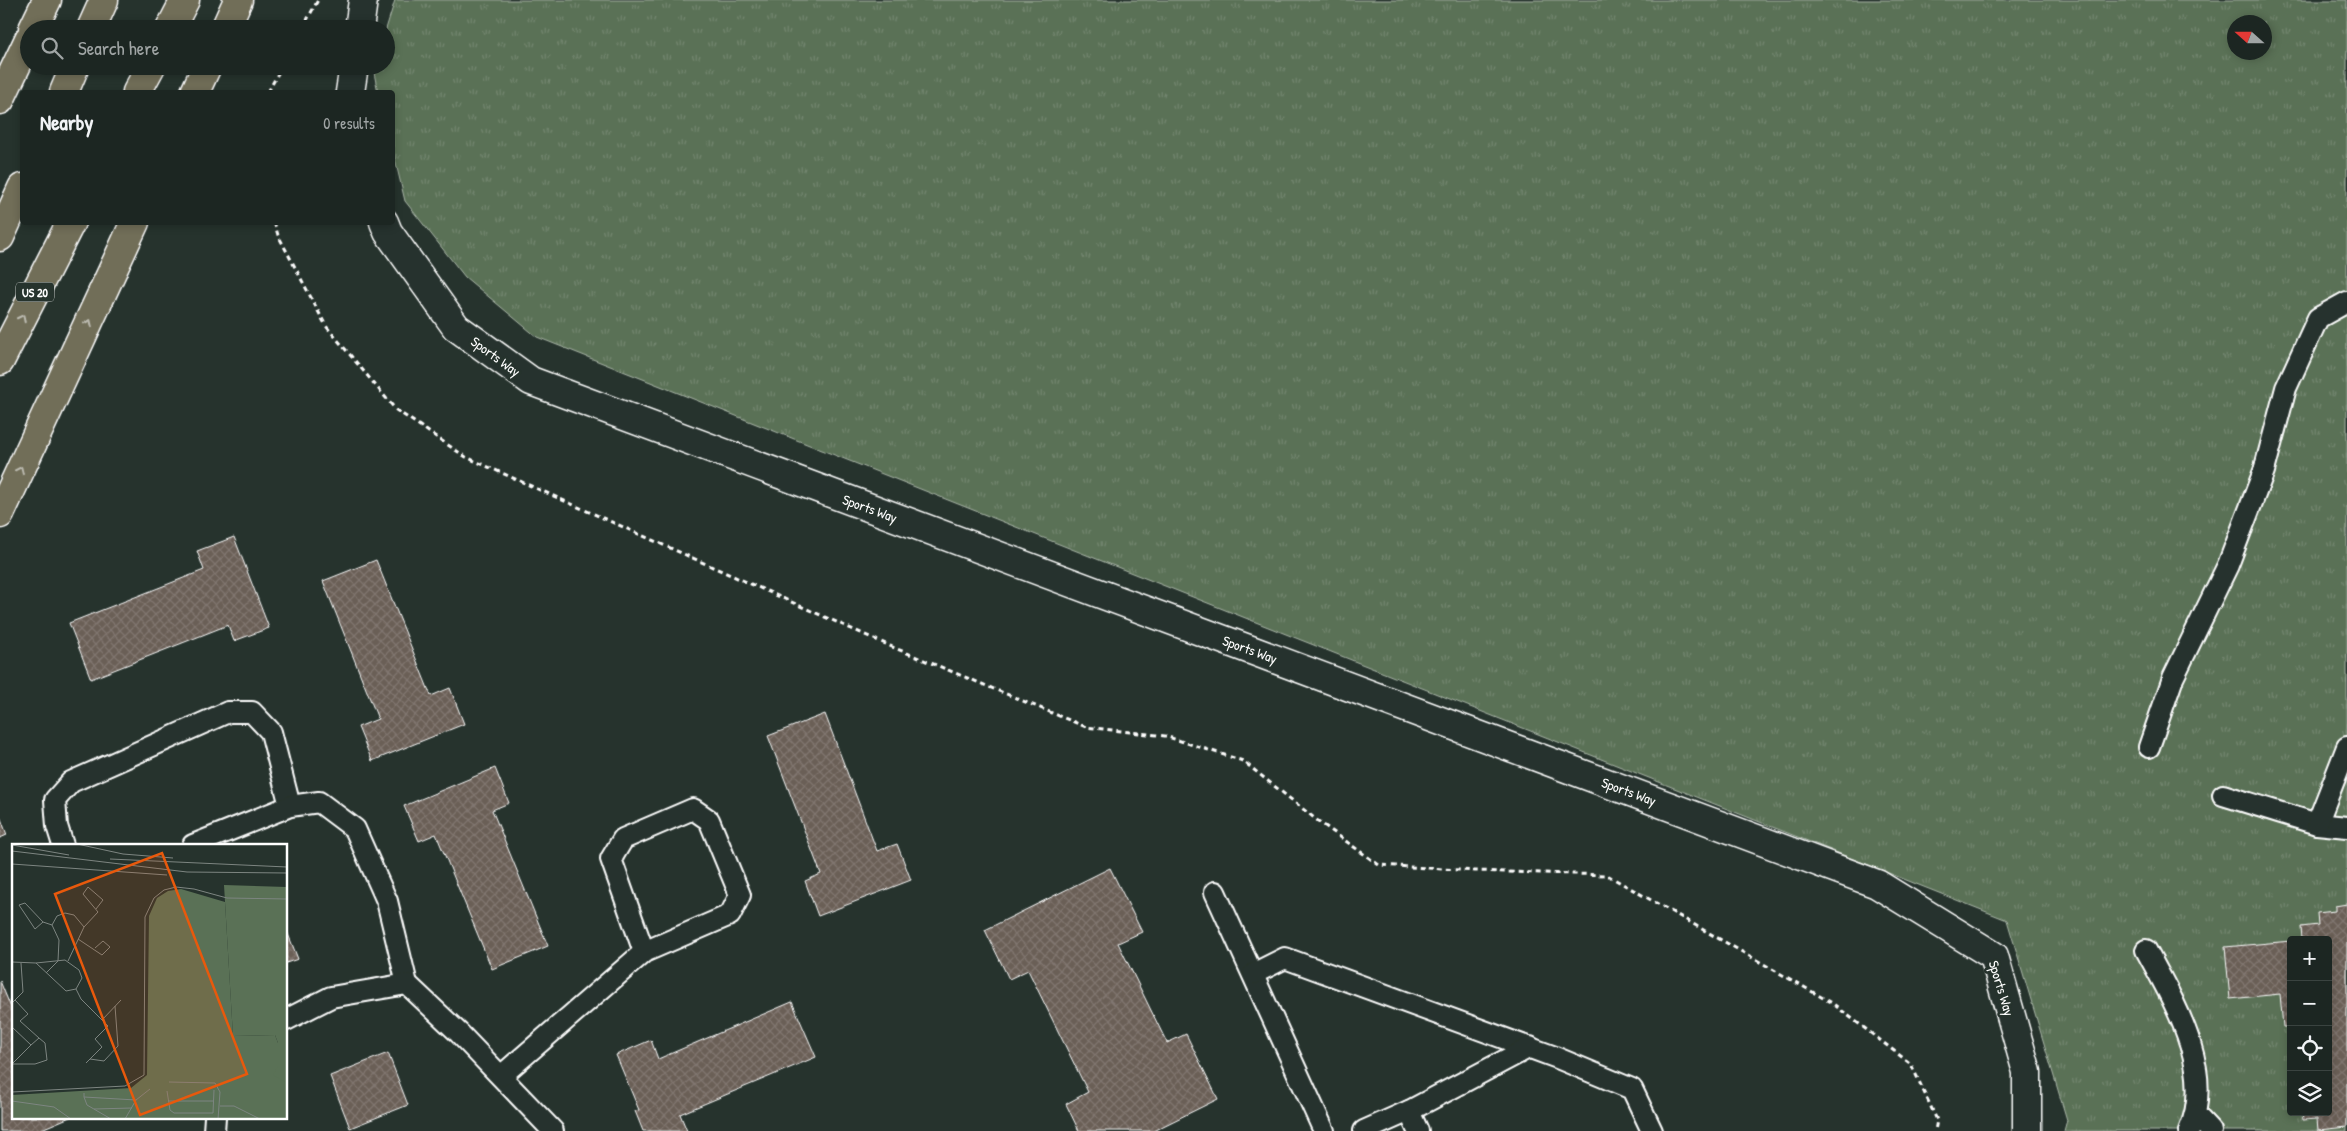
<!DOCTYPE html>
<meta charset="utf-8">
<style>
:root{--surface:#1c2622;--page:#29322f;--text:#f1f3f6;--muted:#a0a5a5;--line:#3a4340}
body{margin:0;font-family:"Patrick Hand",sans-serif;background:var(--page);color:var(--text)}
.controls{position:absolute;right:15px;bottom:15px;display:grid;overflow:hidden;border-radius:5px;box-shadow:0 2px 8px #0003}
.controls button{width:45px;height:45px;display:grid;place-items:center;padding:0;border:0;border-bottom:1px solid var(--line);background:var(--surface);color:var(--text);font:25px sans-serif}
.compass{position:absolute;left:2227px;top:15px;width:45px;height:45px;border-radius:50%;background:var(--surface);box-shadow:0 2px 8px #0003;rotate:291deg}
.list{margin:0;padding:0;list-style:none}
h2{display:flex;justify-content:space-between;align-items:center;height:65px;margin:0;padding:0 20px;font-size:21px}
h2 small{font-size:16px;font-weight:400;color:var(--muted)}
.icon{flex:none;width:28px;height:28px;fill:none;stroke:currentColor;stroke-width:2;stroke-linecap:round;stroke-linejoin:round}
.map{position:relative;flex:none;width:2347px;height:1131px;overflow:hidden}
.search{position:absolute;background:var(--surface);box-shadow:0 2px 8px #0003;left:20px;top:20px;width:375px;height:55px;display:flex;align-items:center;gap:12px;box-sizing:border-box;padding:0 18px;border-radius:28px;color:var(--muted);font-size:19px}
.panel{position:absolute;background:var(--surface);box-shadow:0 2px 8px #0003;left:20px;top:90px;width:375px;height:135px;border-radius:5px}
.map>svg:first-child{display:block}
.grass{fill:url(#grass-tufts);stroke:#acb8aa;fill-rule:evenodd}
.building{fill:url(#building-cross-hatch);stroke:#fff}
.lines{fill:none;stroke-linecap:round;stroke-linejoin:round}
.service-casing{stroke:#fff;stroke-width:24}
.minor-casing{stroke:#fff;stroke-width:31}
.motorway-casing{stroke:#fff;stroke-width:31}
.path{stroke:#fff;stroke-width:3;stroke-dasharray:5 4;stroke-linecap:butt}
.service{stroke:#26332d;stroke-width:20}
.minor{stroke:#26332d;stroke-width:28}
.motorway{stroke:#716e59;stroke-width:28}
.oneway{stroke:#bfbeb4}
.labels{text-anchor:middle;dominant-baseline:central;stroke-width:5;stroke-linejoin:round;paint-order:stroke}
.shield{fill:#26332d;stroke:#bec2c0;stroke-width:1}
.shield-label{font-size:12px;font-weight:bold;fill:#fff}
.street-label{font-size:14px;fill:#fff;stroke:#26332d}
.inset-road{fill:none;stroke:#7d8581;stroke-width:1}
.view{fill:#e8590c;fill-opacity:0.15;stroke:#e8590c;stroke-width:2.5}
.inset-edge{fill:none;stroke:#fff;stroke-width:2.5}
</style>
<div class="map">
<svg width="2347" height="1131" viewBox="0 0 2347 1131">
<defs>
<pattern id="grass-tufts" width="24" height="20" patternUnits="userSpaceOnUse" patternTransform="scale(1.25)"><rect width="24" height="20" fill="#5a7156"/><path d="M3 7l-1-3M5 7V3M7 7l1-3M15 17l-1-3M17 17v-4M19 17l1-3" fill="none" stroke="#73866f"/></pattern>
<pattern id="building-cross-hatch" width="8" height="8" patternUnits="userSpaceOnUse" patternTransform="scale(1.25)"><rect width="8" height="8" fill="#6a5e56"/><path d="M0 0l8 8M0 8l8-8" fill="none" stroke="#80766f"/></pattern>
</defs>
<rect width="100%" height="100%" fill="#26332d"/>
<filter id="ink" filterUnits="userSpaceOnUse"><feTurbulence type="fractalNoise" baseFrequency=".02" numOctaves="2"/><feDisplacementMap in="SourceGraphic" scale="10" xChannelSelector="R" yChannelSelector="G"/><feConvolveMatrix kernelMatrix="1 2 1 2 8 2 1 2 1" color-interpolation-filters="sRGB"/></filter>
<g filter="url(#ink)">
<path class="grass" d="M395 0H2347V1131H2064L2067 1120 2007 920 537 337 465 277 405 201 393 151 392 92H378L374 73 376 66H386V29ZM2234 22H2264V52H2234ZM2291 940H2328V1112H2291Z"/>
<g class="building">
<polygon points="234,537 269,628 234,641 228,625 91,679 69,623 204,570 197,551"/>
<polygon points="376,560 431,696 450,688 464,724 372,761 358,727 378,719 323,581"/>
<polygon points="825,714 877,851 897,844 911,880 818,916 805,881 821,874 768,736"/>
<polygon points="495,768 509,803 492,810 548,946 492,969 436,834 419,841 404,806"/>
<polygon points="0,816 7,835 0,838"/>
<polygon points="1110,868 1142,932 1118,943 1167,1043 1186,1034 1218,1099 1153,1131 1079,1131 1066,1104 1088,1092 1028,970 1009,979 985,930"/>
<polygon points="2347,904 2347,1127 2318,1130 2317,1119 2303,1120 2302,1112 2328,1112 2328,940 2300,940 2302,939 2301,927 2318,925 2317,913 2335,911 2335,906"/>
<polygon points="286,929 298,959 286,963"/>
<polygon points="2291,941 2291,1027 2283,1027 2280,994 2230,999 2225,947"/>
<polygon points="0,981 14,1015 14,1117 70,1117 37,1131 0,1131"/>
<polygon points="792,1002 816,1057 680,1114 687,1131 643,1131 635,1111 639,1110 616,1055 651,1040 658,1059"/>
<polygon points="388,1053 408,1105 350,1128 330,1076"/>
</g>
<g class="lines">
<g class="service-casing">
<g id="service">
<polyline points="2149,747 2173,678 2228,565 2264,471 2286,388 2318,318 2347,302"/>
<polyline points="2223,795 2317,824 2347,827"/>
<polyline points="2317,824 2347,747"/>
<polyline points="63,845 57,826 55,800 71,782 228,712 252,712 271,732 290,806"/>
<polyline points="193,845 290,806 319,802 355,829 387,901 407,984"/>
<polyline points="1215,892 1324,1131"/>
<path d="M2146 950C2174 1002 2216 1071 2189 1131"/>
<polyline points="1253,974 1285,958 1555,1057 1632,1089 1652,1131"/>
<polyline points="286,1020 331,997 407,984 459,1033 553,1131"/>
<polyline points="501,1076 644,952 730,915 740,895 709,820 693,809 623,839 611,859 644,952"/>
<polyline points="1409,1111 1530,1047"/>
<polyline points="2196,1115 2211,1131"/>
<polyline points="214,1131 215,1117"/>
<polyline points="1364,1131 1409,1111 1418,1131"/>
</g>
</g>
<g class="minor-casing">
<g id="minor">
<polyline points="359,29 363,0"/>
<polyline points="350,92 354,66"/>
<polyline points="384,222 388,232 456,327 531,381 1877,884 1994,956 2027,1072 2027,1131"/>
</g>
</g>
<g class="motorway-casing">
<g id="motorway">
<polyline points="33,29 47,0"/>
<polyline points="91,29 104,0"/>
<polyline points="170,29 185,0"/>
<polyline points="225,29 238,0"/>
<polyline points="64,92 75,66"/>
<polyline points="137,92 151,66"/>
<polyline points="195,92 207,66"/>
<polyline points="0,100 29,39"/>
<polyline points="0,237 22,188"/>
<polyline points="0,361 71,222"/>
<polyline points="0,514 135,222"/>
</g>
</g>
<g class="path">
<polyline points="302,29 318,0"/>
<polyline points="268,92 282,66"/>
<polyline points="274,222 278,235 326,326 396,410 466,457 890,646 1086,727 1165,736 1243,761 1318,821 1379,865 1475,871 1607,875 1832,1003 1911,1064 1937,1120 1935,1131"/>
</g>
<use href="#service" class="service"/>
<use href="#minor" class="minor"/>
<use href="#motorway" class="motorway"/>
</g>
<defs><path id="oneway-chevron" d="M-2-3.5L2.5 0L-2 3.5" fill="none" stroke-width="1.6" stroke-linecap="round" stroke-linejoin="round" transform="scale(1.25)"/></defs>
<g class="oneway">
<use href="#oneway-chevron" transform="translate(22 318) rotate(-63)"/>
<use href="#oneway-chevron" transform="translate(89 323) rotate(-65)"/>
<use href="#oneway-chevron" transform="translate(20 470) rotate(-65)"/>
</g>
</g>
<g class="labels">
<rect class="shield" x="16" y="282.5" width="38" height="19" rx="4"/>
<g class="shield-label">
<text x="35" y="292">US 20</text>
</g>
<g class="street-label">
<text transform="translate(496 356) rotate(36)">Sports Way</text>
<text transform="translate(870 508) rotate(20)">Sports Way</text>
<text transform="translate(1250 649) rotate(20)">Sports Way</text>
<text transform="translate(1629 791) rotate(20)">Sports Way</text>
<text transform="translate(2002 988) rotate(73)">Sports Way</text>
</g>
</g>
<g transform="translate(12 844)">
<rect width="275" height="275" fill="#26332d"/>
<path d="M169 45 213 58 221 192 263 191 266 199V222L275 239V275H0V251L119 244 135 231 137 72 145 54 156 47Z" fill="#5a7156"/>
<path d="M212 41 275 43V239L261 231 266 222V199L263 191 221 192Z" fill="#5a7156"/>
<path class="inset-road" d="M65 0 111 10 161 14M0 1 57 11M0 7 175 28 275 29M98 15 275 23M0 20 155 31M31 78 23 85 7 61 13 59 31 78 40 81M72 83 86 68 71 50 76 43 91 56 84 65M66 95 90 111 98 103 91 97 83 104M53 116 67 126 70 134 64 145 54 147 24 119ZM0 118 24 119M34 129 46 117 47 96 40 81 45 72 53 69 62 71 72 83 56 117M64 145 69 155 96 182 83 195 90 203 74 219M3 156 16 170 8 177 27 194M0 159 11 148 9 119M90 176 109 156M0 183 19 201 27 194 33 199 35 216 23 220H0M78 215 92 217 106 202 103 162M1 219 19 201M157 238 203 239 208 248 206 275M155 247 158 266 162 269H201L202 246M0 248 113 242 132 231 133 73 142 54 152 46 164 43 182 45 215 54 275 55M72 249V253L124 256 138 245M72 253 75 261 99 275M0 257 42 263 59 275M156 257H202M208 262H222L248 275M82 265 120 264M113 275 124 256"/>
<path class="view" d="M150 9 235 230 128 271 43 50Z"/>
<rect width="275" height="275" class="inset-edge"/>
</g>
</svg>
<div class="controls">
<button>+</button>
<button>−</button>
<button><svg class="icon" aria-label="locate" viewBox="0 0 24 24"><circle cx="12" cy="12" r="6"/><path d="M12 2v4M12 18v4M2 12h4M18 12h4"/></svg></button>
<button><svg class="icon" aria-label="layers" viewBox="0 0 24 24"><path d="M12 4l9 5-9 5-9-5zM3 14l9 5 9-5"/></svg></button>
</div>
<svg class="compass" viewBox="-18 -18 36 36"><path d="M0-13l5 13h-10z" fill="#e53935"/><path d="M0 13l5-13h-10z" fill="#a0a5a5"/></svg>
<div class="search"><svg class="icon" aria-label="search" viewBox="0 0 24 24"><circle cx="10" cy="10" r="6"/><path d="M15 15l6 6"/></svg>Search here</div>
<section class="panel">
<h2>Nearby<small>0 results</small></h2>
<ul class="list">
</ul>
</section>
</div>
